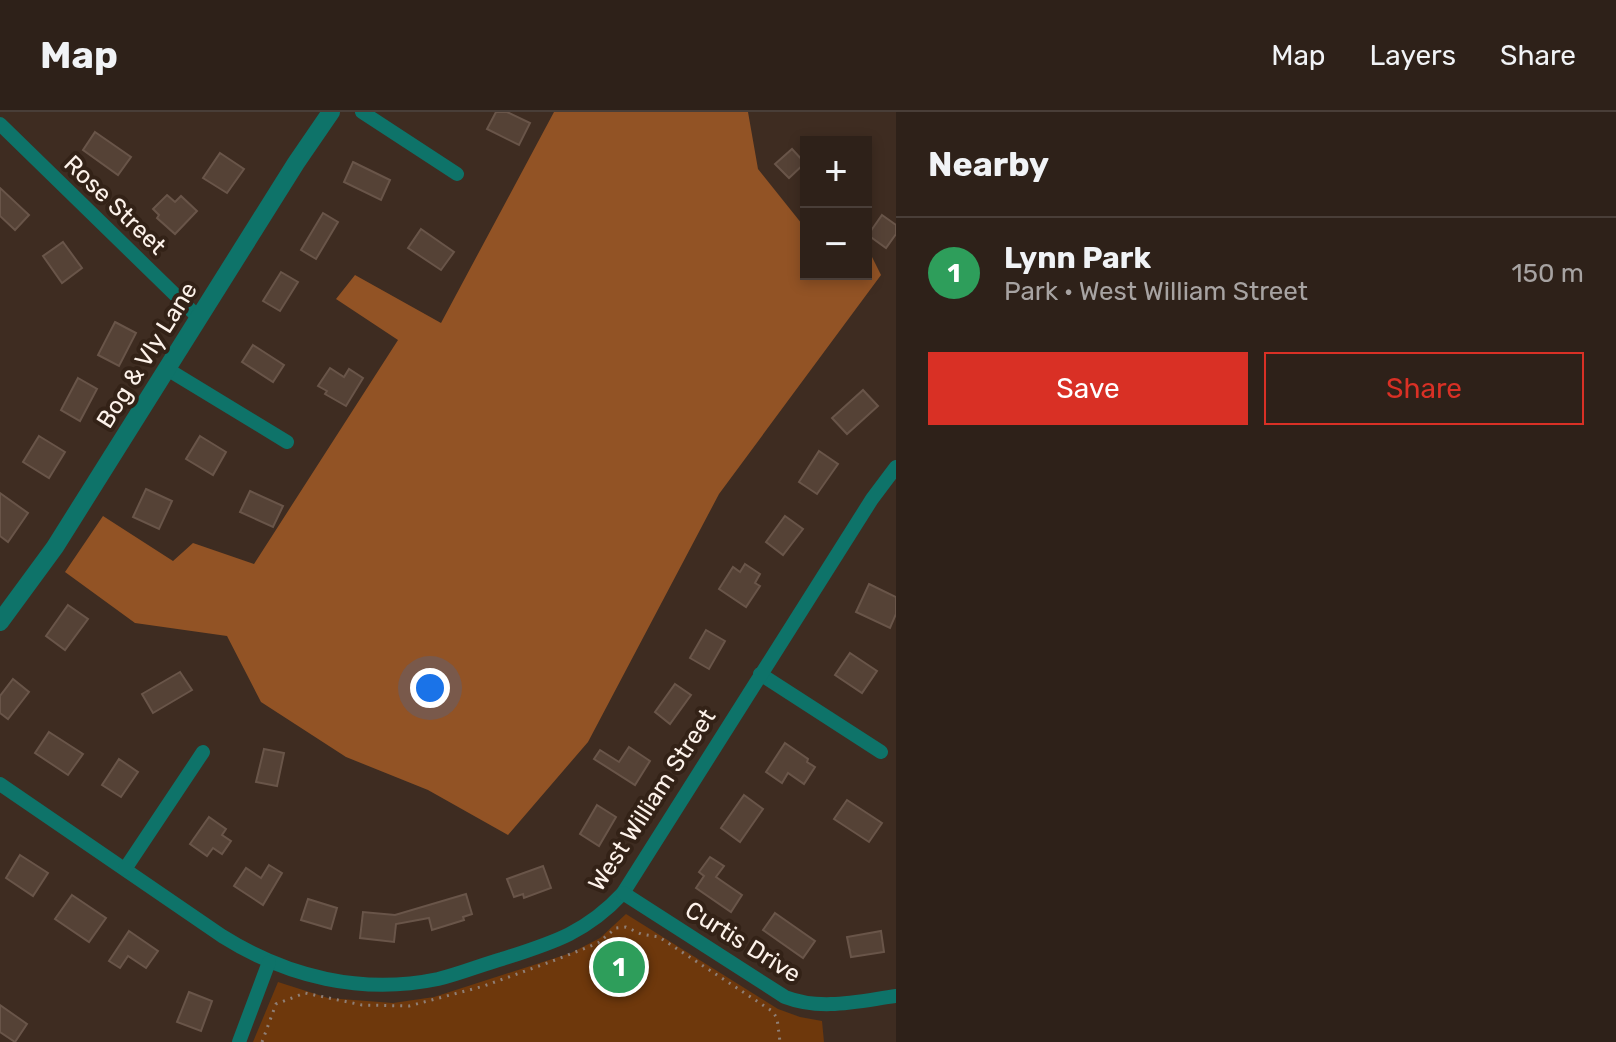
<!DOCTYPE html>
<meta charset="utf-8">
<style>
:root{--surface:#2e2119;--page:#362922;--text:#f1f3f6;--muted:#a7a3a2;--line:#493e38;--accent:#d93025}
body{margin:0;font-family:Rubik,sans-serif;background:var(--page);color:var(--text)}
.controls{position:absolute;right:24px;top:24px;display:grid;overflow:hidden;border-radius:0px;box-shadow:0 4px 12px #0003}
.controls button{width:72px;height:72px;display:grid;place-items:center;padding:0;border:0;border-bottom:2px solid var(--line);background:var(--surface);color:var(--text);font:40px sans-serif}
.you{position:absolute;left:430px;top:576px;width:28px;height:28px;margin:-20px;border:6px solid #fff;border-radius:50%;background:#1a73e8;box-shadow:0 0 0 12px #1a73e833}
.badge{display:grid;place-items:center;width:52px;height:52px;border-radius:50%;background:var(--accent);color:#fff;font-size:26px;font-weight:700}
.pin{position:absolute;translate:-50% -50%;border:4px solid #fff;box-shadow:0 2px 8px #0006}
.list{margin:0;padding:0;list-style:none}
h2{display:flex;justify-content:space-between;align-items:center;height:104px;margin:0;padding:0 32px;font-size:34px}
h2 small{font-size:26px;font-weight:400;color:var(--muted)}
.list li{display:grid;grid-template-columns:52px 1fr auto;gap:24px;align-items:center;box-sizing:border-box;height:112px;padding:0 32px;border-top:2px solid var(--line)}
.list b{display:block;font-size:30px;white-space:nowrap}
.list p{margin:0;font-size:26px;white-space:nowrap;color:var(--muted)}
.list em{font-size:26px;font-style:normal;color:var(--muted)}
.actions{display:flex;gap:16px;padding:24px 32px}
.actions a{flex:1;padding:18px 0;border:2px solid var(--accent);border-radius:0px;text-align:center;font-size:28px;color:var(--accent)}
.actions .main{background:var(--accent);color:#fff}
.map{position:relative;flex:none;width:896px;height:930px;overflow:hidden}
header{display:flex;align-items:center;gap:48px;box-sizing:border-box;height:112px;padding:0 40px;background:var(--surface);border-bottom:2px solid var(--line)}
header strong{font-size:38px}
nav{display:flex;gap:44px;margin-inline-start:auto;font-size:28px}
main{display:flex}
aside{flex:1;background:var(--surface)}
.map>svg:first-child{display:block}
.green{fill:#6e380c}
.forest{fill:#925325}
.building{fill:#554236;stroke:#695549;stroke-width:2}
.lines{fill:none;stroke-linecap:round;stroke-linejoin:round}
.path{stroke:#8f7f76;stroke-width:3;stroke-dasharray:2 6;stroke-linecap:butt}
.minor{stroke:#0e7369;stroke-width:14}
.tertiary{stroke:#0e7369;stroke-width:18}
.labels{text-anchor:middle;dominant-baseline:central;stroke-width:8;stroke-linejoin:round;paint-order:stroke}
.street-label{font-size:24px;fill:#fdf2ea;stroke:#332217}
</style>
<header>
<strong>Map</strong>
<nav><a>Map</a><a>Layers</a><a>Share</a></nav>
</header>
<main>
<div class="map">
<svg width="896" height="930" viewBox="0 0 896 930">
<rect width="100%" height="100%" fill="#3e2c21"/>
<polygon class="green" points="626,802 778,897 800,905 822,909 824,930 253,930 278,870 328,886 393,891 434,885 571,841 600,826"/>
<polygon class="forest" points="554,0 748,0 758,57 806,117 806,162 866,162 866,133 881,163 719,382 588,630 508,723 428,678 346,645 261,590 227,524 135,511 65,460 103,404 173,449 193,431 254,452 398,228 336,187 355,163 441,211"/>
<g class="building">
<polygon points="496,0 507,0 530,11 519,33 487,17"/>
<polygon points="95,20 131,45 118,63 83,38"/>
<polygon points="792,37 805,51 789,66 775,52"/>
<polygon points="220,41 244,57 227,81 203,66"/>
<polygon points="353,50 390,68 381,88 344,70"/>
<polygon points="0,76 29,103 15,118 0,104"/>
<polygon points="167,83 175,90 181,84 197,99 175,122 157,106 159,103 153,97"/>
<polygon points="323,101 338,110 316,147 301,138"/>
<polygon points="882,103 896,113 896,122 886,136 868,123"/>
<polygon points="421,117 454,140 441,158 408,136"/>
<polygon points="63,130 82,156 62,171 43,144"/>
<polygon points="281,160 298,170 280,199 263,189"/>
<polygon points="115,210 136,221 119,254 98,243"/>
<polygon points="253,233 284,253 273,270 242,250"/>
<polygon points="330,256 344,265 349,257 363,266 346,294 325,282 327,279 318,274"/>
<polygon points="78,266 97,277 80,309 61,298"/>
<polygon points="863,278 878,294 847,322 832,306"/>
<polygon points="39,324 65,340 49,366 23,350"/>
<polygon points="200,324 226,340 213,363 186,347"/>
<polygon points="819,339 838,352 817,382 799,370"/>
<polygon points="146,377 172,389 159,417 133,405"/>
<polygon points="250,379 283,394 273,415 240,400"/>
<polygon points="0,381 28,401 8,430 0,424"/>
<polygon points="785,404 803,417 783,443 766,430"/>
<polygon points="745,452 760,462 755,471 760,474 746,495 719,477 733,455 740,460"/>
<polygon points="869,472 896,485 896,502 890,516 856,500"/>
<polygon points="68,493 88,507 65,538 46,524"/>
<polygon points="706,518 725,529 709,557 690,546"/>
<polygon points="850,541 877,559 862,581 835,563"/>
<polygon points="180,560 192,578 153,601 142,582"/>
<polygon points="13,567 29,580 8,607 0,601 0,584"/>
<polygon points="675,572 691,583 670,612 655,600"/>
<polygon points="49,620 83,642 68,663 35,641"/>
<polygon points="785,631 808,647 807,650 815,655 804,672 788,661 782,671 766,660"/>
<polygon points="629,635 650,649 635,673 594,647 600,638 619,650"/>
<polygon points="264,637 284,641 277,674 256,670"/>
<polygon points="119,647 138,660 121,685 102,673"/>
<polygon points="744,683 763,697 740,730 721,716"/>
<polygon points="847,688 882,711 869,730 834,707"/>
<polygon points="597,693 616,705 599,734 580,722"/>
<polygon points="209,705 226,717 222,723 231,729 222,742 213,736 207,744 190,732"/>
<polygon points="20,743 48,761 33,784 6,766"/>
<polygon points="710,745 724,754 716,765 742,783 731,800 696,776 704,764 699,760"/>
<polygon points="269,753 282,761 263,793 234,774 246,756 261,766"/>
<polygon points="543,754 551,776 524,786 523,782 514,785 507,767"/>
<polygon points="466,782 472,802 463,805 464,808 432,818 429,806 396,812 394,830 360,826 363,800 395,803"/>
<polygon points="72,783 106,806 89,830 55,807"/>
<polygon points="308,787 337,796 331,817 301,808"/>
<polygon points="775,801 815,829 803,846 763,818"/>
<polygon points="129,819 158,839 146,856 128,844 120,856 109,849"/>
<polygon points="881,819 884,840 851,845 847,825"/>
<polygon points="189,880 212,889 201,919 177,910"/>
<polygon points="0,893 27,912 15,930 0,920"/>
</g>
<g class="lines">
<polyline class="path" points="262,930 276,892 305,881 362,893 409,894 484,874 558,847 598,831 616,816 626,815 641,822 659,825 772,899 777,906 780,930"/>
<g class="minor">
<polyline points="362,0 457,62"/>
<polyline points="0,12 199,206"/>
<polyline points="167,257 287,330"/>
<polyline points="760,562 881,640"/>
<path d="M0 672 222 824C287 865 362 883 438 867 459 862 481 853 502 847 552 831 586 821 623 781L872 387 896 355"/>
<polyline points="125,757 203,640"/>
<path d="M623 781 785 885C821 899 859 889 896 884"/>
<polyline points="239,930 269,850"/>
</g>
<polyline class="tertiary" points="0,510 55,435 296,51 331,0"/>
</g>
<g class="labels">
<g class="street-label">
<text transform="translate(115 93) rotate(44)">Rose Street</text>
<text transform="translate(147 243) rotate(-58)">Bog &amp; Vly Lane</text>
<text transform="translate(652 688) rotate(-57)">West William Street</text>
<text transform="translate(743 830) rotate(32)">Curtis Drive</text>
</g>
</g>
</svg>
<div class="controls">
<button>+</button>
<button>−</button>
</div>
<div class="you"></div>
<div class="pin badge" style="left:619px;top:855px;background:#2e9e5b">1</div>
</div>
<aside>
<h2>Nearby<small></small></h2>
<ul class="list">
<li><span class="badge" style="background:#2e9e5b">1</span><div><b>Lynn Park</b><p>Park · West William Street</p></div><em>150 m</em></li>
</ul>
<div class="actions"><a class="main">Save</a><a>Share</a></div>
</aside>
</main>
